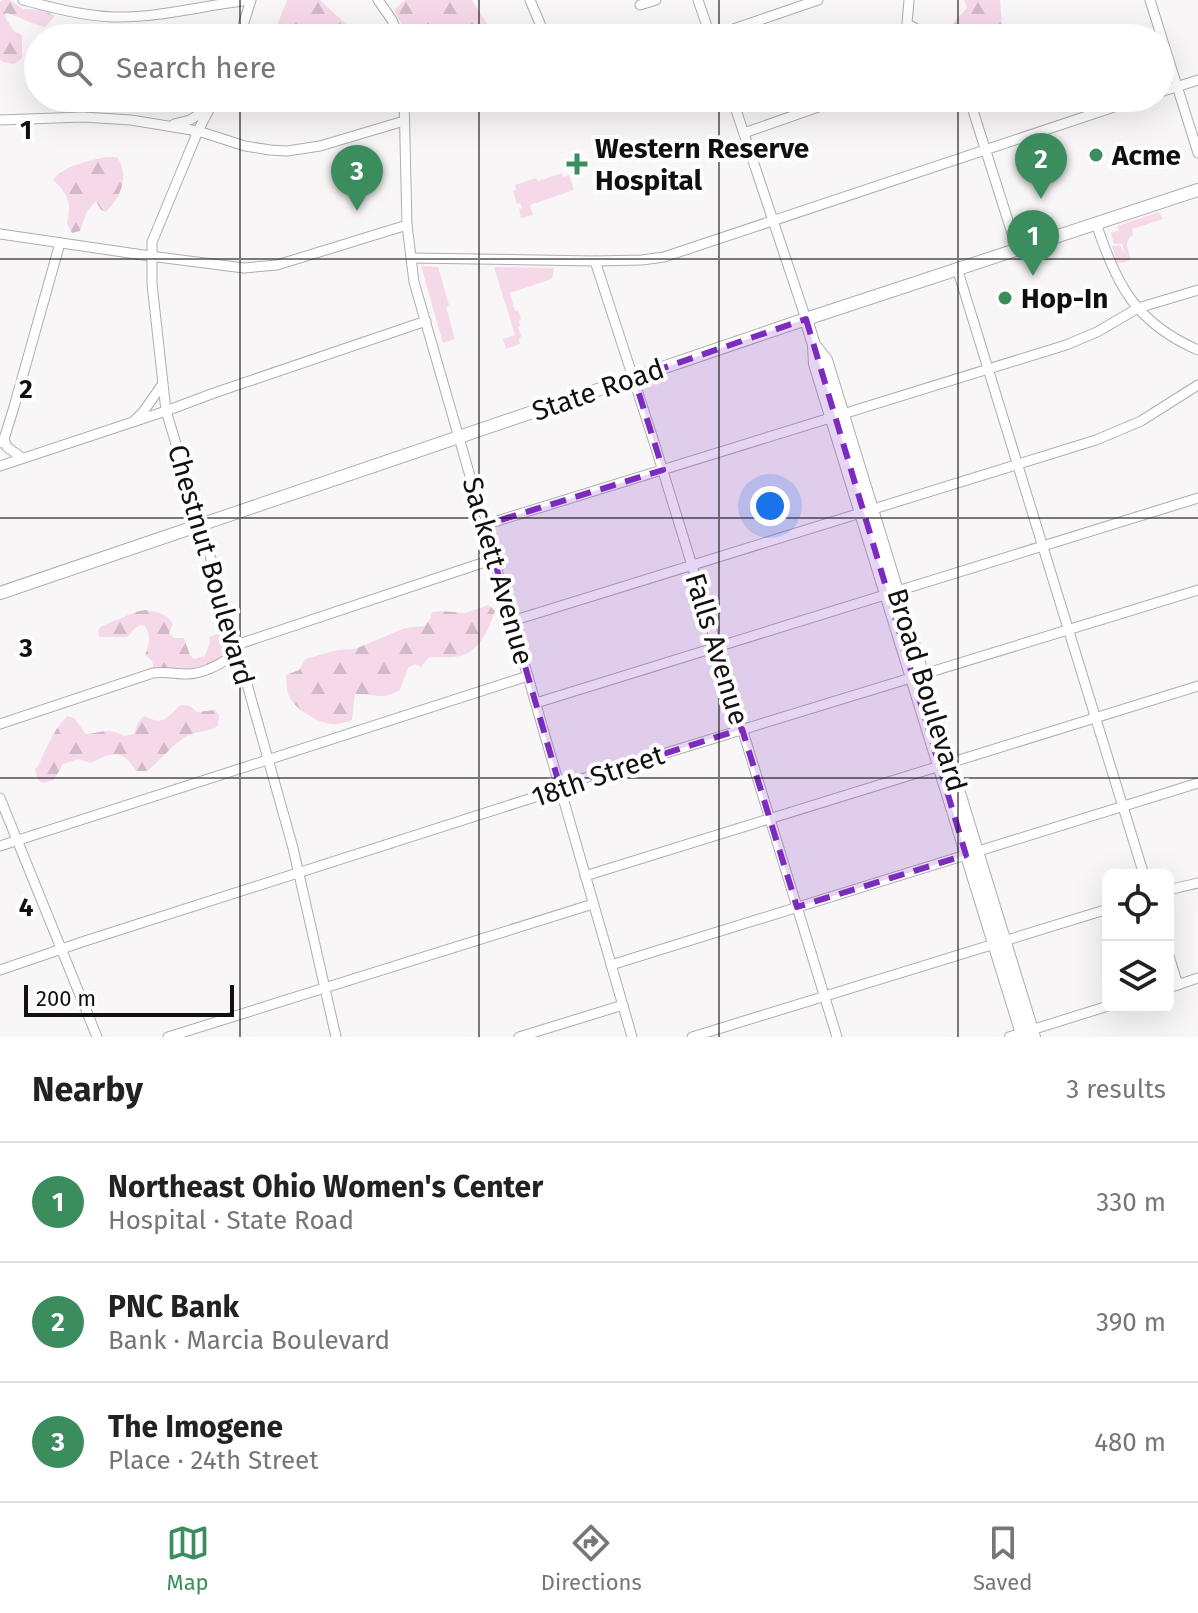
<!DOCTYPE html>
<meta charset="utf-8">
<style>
:root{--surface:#fff;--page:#f2f2f2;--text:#222;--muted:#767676;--line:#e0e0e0;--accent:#3b8d5e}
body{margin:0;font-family:"Fira Sans",sans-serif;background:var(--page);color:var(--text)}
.controls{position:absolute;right:24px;bottom:24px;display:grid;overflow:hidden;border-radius:12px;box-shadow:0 8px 32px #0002}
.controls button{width:72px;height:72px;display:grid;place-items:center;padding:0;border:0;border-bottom:2px solid var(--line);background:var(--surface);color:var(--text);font:40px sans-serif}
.scale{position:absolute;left:24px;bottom:20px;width:210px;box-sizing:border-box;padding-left:8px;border:4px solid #111011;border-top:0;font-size:22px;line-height:28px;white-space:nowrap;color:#111011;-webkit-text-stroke:6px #fff;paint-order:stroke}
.you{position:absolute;left:770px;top:506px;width:28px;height:28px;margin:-20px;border:6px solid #fff;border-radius:50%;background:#1a73e8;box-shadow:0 0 0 12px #1a73e833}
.badge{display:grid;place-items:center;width:52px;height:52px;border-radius:50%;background:var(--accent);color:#fff;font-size:26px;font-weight:700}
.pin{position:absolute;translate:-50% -66px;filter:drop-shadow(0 2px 4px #0008)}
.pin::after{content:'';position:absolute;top:42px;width:28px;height:24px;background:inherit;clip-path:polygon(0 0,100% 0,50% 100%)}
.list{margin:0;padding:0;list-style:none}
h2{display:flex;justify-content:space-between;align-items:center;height:104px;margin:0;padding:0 32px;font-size:34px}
h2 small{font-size:26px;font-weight:400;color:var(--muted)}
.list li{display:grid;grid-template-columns:52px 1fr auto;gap:24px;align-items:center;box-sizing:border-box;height:120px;padding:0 32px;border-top:2px solid var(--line)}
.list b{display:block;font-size:30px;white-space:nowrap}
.list p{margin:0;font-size:26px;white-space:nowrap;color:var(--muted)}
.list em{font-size:26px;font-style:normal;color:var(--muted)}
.icon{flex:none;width:44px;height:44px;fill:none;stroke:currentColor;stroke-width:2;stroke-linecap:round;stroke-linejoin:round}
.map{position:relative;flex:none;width:1198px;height:1037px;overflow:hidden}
.search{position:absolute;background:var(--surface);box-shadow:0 8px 32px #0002;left:24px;right:24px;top:24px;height:88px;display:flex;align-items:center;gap:20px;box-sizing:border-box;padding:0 28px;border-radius:44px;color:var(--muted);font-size:30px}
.sheet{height:464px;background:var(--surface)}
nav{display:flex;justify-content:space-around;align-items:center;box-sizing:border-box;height:112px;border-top:2px solid var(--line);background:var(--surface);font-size:22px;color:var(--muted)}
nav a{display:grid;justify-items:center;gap:4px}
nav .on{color:var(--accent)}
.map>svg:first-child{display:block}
.green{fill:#f6d9e9}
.forest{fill:url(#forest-firs)}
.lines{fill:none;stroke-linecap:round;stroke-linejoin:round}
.minor-casing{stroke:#b0adaf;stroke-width:11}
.major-casing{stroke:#b0adaf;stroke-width:14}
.minor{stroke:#fff;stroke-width:9}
.major{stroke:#fff;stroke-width:12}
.marked{fill:#7b2cbf;fill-opacity:0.2;stroke:#7b2cbf;stroke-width:6;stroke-dasharray:16 10;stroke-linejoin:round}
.grid{fill:none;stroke:#111011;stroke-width:2;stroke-opacity:0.55}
.poi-dot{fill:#3b8d5e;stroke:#fff;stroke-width:3}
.labels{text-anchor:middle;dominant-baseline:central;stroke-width:8;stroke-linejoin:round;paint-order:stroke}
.poi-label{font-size:28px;font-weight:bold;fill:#111011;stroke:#fff;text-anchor:start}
.street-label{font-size:28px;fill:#111011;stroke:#fff}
.grid-label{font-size:26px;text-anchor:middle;font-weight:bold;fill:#111011;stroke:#fff;stroke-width:8;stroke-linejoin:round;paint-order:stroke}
</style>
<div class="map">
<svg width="1198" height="1037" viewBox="0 0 1198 1037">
<defs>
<pattern id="forest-firs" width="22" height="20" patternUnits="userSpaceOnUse" patternTransform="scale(2)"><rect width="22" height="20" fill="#f6d9e9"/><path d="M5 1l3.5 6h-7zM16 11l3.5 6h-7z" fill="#d2b9c7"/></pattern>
</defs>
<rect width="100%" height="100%" fill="#f9f6f7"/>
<g class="green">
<polygon points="562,173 563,177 569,175 574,190 530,205 533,215 521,218 519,209 522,208 520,203 517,204 513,191 516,190 515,185 536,178 538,181"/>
<path d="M1159 212 1163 219 1132 229 1133 235C1123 242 1128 249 1131 260L1126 261 1127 262 1117 263 1112 246 1120 245 1125 255 1122 244H1114L1111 233 1119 230 1117 226Z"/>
<polygon points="421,266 438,267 449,305 446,307 455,339 443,343"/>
<polygon points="494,267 554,268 552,279 510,293 515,311 518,310 521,319 519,321 520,326 518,327 521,336 519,340 520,344 506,349 503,339 515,335"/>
</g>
<g class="forest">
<path d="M3 0H10L23 9 44 10 55 16 45 27C31 24 18 16 6 13L5 17 14 31 22 35V58L14 64 3 62 0 60V2Z"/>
<polygon points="287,0 320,0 351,29 357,38 277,38 276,28"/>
<polygon points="405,0 472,0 496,38 405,38 401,23 394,10"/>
<polygon points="964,0 1000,0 1002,25 998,33 995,34 988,27 984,31 974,29 967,33 953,28 953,23 967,8"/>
<path d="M106 157H117C130 176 121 197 106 212L101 210 96 201 87 211 80 231 72 233 67 223C72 203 68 194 53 180 64 165 89 161 106 157Z"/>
<path d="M489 605 495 611C488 630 479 655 454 657 446 658 438 656 428 658L421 667 415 664 408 668 400 690C381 701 376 694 355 694L352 720C346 722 339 725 332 724 320 723 299 712 292 701 286 694 287 684 286 675L299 670 305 659 338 650 355 649 405 628 424 626 430 619 432 612 441 611 465 613Z"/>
<path d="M145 610C157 611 167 614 173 624L169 633 174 638H184L190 655 194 659 205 656 210 642 209 637 224 632C226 638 228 645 226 651 219 676 173 666 154 670L152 661 145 655C149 646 151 634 145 626L140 625 133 630 128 637H99L98 631 100 627 135 612Z"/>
<path d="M181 705 190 706 197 712 215 710 219 715 218 726C208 732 197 731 187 736 172 745 161 760 147 771H136C122 748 112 752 91 763L78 759 63 764 54 780 43 783 38 780 35 769C41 763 41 758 45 751 51 738 58 725 67 716L74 718 86 734C102 733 108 727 124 736L134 734 138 722 144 716C165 726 165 718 181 705Z"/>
</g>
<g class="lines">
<g class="minor-casing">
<g id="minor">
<path d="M23 0C54 8 83 16 114 17 160 18 205 5 250 0"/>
<polyline points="378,0 392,20 399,38"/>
<polyline points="530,0 546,38"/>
<polyline points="698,0 711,38"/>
<polyline points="909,0 907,24 915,28 921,38"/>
<polyline points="1150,0 1198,153"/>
<polyline points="640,5 656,0"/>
<polyline points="710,37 818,0"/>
<polyline points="239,38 251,0"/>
<polyline points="1160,92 1198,80"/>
<polyline points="215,98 198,131 152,242 152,284 166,411 222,595 293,848 336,1037"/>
<polyline points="404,98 407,225 414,282 632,1037"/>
<polyline points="732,98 806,319"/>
<polyline points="969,98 1017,249"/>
<polyline points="0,120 83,117 131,120 198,131 245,146 270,150 287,151 320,146 404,121"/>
<polyline points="174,124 190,120 207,109"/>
<polyline points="744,133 844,98"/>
<path d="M1096 223C1116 285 1136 323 1198 350"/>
<polyline points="0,234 150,256 244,268 277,265 407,225"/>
<polyline points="411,258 595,261 642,260 664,257 1141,98"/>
<polyline points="595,261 654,442 837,1037"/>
<polyline points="957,268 1144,875"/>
<polyline points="135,420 143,412 162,385"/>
<polyline points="4,439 7,447 22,458"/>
<polyline points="0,443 4,439 14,407 60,243"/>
<polyline points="0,466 166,411 214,393 426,321"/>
<polyline points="484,525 1066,345 1097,332 1138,308 1198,290"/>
<polyline points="512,621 1096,440 1141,421 1198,385"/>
<polyline points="236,645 494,559"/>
<polyline points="536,703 1198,498"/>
<path d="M0 724 153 673C165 671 176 674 187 674 206 674 222 662 238 653"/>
<polyline points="0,798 97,1037"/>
<polyline points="0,846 528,676"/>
<polyline points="585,876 1198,686"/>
<polyline points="1168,890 1198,883"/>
<polyline points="1168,953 1178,985"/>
<polyline points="611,965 1198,783"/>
<polyline points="0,970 85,941 535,797 581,779 1198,590"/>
<polyline points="1168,988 1198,978"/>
<polyline points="168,1037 593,904"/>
<polyline points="519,1037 623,1005"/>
<polyline points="692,1037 1108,909"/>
<polyline points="1009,1037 1108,1006"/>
</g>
</g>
<g class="major-casing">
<g id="major">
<polyline points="806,319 814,345 815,364 1023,1037"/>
<polyline points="814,345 826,360 1034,1037"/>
<polyline points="0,593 806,319 1198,190"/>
</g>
</g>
<use href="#minor" class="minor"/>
<use href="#major" class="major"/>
</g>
<path class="marked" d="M806 319 966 855 797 907 742 729 560 787 484 525 663 470 634 378Z"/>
<path class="grid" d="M240 0V38M479 0V38M719 0V38M958 0V38M240 98V1037M479 98V1037M719 98V1037M958 98V1037M0 259H1198M0 518H1198M0 778H1198"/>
<g class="poi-dot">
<circle cx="1096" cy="155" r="8"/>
<path d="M573 152h8v8h8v8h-8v8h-8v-8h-8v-8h8z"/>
<circle cx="1005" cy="298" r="8"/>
</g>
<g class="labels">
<g class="poi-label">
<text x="595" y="148">Western Reserve<tspan x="595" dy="32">Hospital</tspan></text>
<text x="1112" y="155">Acme</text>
<text x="1021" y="298">Hop-In</text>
</g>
<g class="street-label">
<text transform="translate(598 390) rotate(-19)">State Road</text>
<text transform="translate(211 565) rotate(74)">Chestnut Boulevard</text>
<text transform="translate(498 571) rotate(74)">Sackett Avenue</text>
<text transform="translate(717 649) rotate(73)">Falls Avenue</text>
<text transform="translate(927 690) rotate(73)">Broad Boulevard</text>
<text transform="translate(598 776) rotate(-19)">18th Street</text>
</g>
</g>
<g class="grid-label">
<text x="26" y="139">1</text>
<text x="26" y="398">2</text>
<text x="26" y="657">3</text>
<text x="26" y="916">4</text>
</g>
</svg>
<div class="controls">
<button><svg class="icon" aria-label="locate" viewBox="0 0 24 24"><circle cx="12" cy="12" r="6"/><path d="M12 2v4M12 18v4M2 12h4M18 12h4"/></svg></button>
<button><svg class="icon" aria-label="layers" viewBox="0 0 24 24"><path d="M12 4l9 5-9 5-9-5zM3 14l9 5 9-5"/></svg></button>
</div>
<div class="scale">200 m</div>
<div class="you"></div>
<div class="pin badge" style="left:1033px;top:276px">1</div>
<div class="pin badge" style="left:1041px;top:199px">2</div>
<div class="pin badge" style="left:357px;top:211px">3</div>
<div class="search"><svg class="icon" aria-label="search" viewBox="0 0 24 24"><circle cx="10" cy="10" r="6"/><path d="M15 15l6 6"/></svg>Search here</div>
</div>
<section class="sheet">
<h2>Nearby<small>3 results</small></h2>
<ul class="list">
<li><span class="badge">1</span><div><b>Northeast Ohio Women's Center</b><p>Hospital · State Road</p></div><em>330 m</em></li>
<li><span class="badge">2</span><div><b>PNC Bank</b><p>Bank · Marcia Boulevard</p></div><em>390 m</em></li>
<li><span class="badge">3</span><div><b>The Imogene</b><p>Place · 24th Street</p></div><em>480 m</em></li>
</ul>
</section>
<nav>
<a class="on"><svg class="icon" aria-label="map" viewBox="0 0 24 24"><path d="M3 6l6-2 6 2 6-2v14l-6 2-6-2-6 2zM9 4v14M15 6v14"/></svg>Map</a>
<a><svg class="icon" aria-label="directions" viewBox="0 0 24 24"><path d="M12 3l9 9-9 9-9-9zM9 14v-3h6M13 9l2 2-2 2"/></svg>Directions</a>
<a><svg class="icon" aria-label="saved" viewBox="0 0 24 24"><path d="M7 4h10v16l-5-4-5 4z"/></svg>Saved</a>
</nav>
